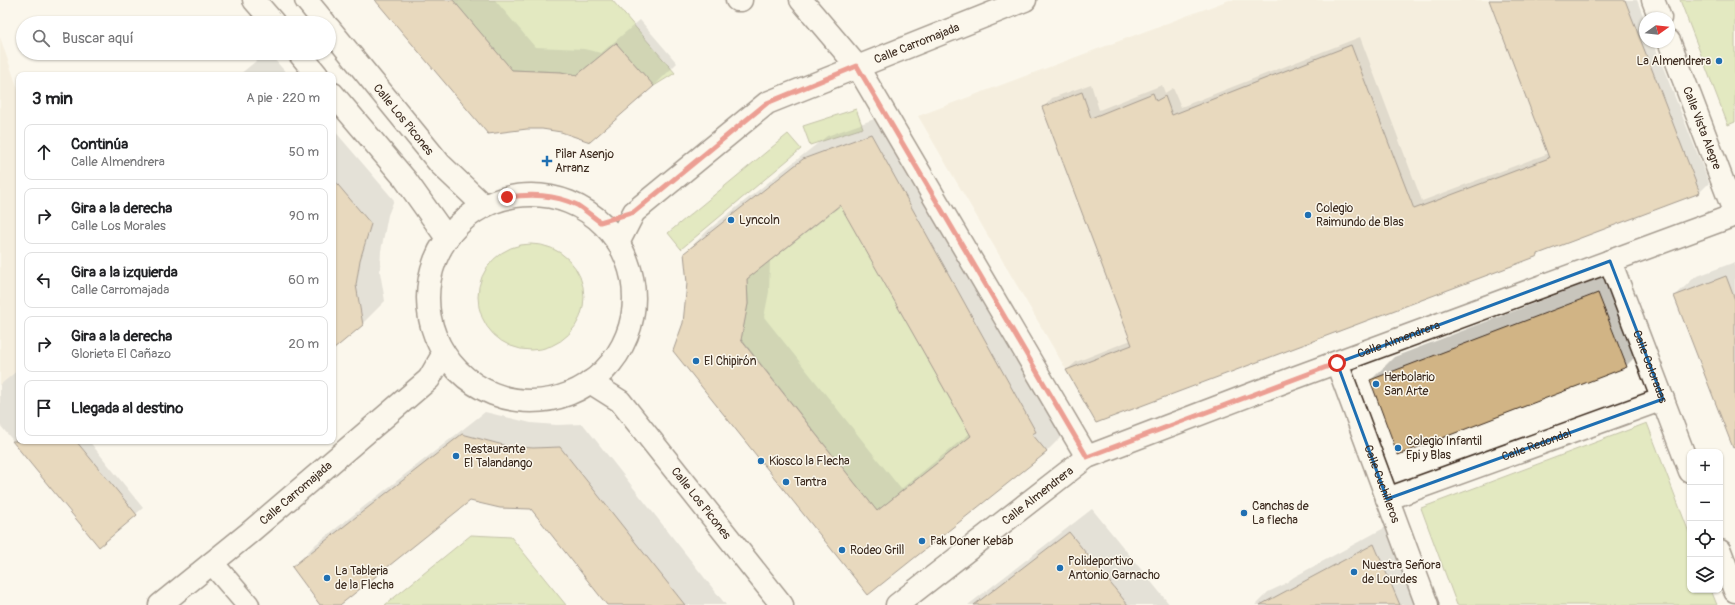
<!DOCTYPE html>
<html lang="es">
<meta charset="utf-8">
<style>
:root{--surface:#fff;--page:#f2f2f2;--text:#202124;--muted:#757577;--line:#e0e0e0}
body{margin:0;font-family:Pangolin,sans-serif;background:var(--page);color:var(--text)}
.controls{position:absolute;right:12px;bottom:12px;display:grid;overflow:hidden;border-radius:8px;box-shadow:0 1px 3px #0004}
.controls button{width:36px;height:36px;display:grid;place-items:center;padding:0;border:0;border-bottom:1px solid var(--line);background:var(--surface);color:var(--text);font:20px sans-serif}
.compass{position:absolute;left:1639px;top:12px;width:36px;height:36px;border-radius:50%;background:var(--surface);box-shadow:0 1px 3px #0004;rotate:75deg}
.stop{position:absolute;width:12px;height:12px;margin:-9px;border:3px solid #d93025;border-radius:50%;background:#fff}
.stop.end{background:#d93025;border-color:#fff;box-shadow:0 1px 4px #0008}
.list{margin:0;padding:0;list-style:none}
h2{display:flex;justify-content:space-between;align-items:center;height:52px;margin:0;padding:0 16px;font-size:17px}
h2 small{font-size:13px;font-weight:400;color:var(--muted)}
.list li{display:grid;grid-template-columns:26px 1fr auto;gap:12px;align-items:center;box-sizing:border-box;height:56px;margin:0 8px 8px;padding:0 8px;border:1px solid var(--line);border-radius:8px}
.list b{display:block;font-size:15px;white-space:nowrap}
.list p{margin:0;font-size:13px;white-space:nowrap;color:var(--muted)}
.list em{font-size:13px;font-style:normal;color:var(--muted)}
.icon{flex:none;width:22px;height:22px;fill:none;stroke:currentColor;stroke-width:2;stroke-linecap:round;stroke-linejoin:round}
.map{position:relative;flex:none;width:1735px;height:605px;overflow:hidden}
.search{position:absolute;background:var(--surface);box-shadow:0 1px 3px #0004;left:16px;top:16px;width:320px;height:44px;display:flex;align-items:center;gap:10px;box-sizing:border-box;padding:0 14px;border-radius:22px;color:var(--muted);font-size:15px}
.panel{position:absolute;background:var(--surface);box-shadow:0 1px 3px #0004;left:16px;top:72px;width:320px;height:372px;border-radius:8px}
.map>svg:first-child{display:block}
.built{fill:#eee3cd}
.green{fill:#c5d78c;stroke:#808055}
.shadow{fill:#0003;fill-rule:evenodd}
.building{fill:#d1b485;stroke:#3b2a1e;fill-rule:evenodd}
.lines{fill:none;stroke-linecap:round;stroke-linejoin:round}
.minor-casing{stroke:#3b2a1e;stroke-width:25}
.minor{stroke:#fbf7ec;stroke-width:22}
.route{stroke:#d93025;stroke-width:5}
.marked{fill:none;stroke:#1f6fb2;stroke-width:3;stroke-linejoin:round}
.poi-dot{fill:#1f6fb2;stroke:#fbf7ec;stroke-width:1.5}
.labels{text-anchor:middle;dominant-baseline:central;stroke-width:3;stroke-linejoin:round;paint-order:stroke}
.street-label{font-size:12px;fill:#3b2a1e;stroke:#fbf7ec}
.poi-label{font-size:12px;fill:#3b2a1e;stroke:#fbf7ec;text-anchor:start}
</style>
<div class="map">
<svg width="1735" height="605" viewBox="0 0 1735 605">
<rect width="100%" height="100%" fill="#fbf7ec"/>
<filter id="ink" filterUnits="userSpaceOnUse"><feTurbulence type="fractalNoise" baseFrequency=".025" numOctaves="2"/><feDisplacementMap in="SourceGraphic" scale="8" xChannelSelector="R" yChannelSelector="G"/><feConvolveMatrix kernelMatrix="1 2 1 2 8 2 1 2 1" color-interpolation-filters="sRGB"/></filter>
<g filter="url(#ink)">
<g class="built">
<polygon points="1229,0 1625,0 1700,193 1096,421 918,116"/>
<polygon points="0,37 19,92 19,369 0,385"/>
</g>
<g class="green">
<polygon points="453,0 612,0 675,73 654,86 616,43 577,75 561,72 512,70"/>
<polygon points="1680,0 1735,0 1735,122 1728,125"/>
<polygon points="856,109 863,128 810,145 803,126"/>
<polygon points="788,134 801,149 681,249 668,233"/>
<polygon points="841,205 971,436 877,511 741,339 748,304 747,279"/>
<circle cx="531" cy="297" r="53"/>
<polygon points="1647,423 1690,535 1690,590 1711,590 1717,605 1457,605 1421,508"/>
<polygon points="471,535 511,537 566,605 385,605"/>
</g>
<g class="shadow">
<polygon points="376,0 495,0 535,47 584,49 601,53 640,20 677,63 654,86 590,141"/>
<polygon points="1490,0 1637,0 1645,21 1645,42 1653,42 1709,183 1700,192 1541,252 1538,255 1067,370 1076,362 1131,340 1044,107 1052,98 1091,84 1099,110 1162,85 1165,93 1173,88 1181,107 1360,37 1422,201 1549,153"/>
<polygon points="266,53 269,53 288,75 239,75"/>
<path d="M894 112 1069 429 1046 452 868 594 684 323 688 283 685 253 708 230 827 136ZM841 204 970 433 901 489 764 317 769 292 770 260Z"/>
<polygon points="333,129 394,200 388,215 381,251 380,272 385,301 362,324 333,349"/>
<polygon points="1735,262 1735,450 1675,296 1695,277"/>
<polygon points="1621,270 1649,343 1626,366 1371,380 1394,357"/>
<polygon points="19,369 19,441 89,441 143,508 99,545 0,425 0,385"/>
<polygon points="485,412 531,423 557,425 583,424 726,605 608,605 531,508 470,500 338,605 321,605 293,567 316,544"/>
<polygon points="1092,509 1170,605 968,605"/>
<polygon points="1397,521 1433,605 1255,605 1268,592 1283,585 1294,577"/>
</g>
<g class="building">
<polygon points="375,0 453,0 512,70 561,72 577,75 616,43 654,86 590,142 561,132 542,129 527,129 488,134"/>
<polygon points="1489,0 1625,0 1700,193 1538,254 1538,256 1096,423 1066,370 1132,345 1042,107 1082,92 1091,118 1153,93 1156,101 1165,96 1172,115 1351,45 1414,209 1549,158"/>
<path d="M871 134 1036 432 1032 434 1047 452 868 595 673 351 683 323 687 283 684 253 803 159ZM840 205 971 436 877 511 741 340 748 304 747 279Z"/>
<polygon points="333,179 371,224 360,260 356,285 363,325 333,350"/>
<polygon points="1726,276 1735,300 1735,447 1733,448 1674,296"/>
<polygon points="1598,293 1627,367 1398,455 1370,380"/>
<polygon points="462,434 507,446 533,448 560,447 685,605 607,605 531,509 500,508 470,501 340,605 320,605 292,567"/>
<polygon points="12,441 76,441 137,515 99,547"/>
<polygon points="1069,532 1128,605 974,605"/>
<polygon points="1374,544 1400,605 1260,605"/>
</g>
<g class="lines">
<g class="minor-casing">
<g id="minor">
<polyline points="254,0 274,23"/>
<polyline points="306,0 325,23"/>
<polyline points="737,0 741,0"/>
<polyline points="801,0 857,66 1087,457"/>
<polyline points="1653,0 1660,18"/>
<path id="s1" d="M329 28 440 164 484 206"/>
<path id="s2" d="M1669 41 1735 214"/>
<polyline points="299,53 317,75"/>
<polyline points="333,94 405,179 447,238"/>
<circle cx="531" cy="298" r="103"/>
<path id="s3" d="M618 243 634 212 767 103 1025 0"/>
<path id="s4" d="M1610 261 1690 471"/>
<path id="s5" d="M1337 363 1427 605"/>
<path id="s6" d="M590 382 620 401 782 605"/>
<path id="s7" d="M1387 499 1663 399"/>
<polyline points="1720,551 1735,591"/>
<polyline points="212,563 248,605"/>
<path id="s8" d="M160 605 249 533 429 379 444 353"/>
<path id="s9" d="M897 605 1087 457 1294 378 1735 215"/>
</g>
</g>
<use href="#minor" class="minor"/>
</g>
</g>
<g class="lines" filter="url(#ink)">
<path class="route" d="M507 197C531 194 554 194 577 205 585 210 592 216 600 222L634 212 767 103 857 66 1087 457 1337 363"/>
</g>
<path d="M0 0H1735V605H0ZM1610 261 1663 399 1387 499 1337 363Z" fill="#fbf7ec" fill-opacity=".55" fill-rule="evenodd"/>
<path class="marked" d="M1610 261 1663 399 1387 499 1337 363Z"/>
<g class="poi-dot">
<circle cx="1719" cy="61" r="4"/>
<path d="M545 155h4v4h4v4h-4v4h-4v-4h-4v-4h4z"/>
<circle cx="1308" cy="215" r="4"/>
<circle cx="731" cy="220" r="4"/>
<circle cx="696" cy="361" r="4"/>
<circle cx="1376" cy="384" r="4"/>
<circle cx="1398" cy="448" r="4"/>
<circle cx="456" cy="456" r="4"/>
<circle cx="761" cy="461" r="4"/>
<circle cx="786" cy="482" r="4"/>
<circle cx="1244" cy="513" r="4"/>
<circle cx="922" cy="541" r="4"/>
<circle cx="842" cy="550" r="4"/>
<circle cx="1060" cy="568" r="4"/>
<circle cx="1354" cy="572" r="4"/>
<circle cx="327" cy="578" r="4"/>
</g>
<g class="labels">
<g class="street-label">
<text stroke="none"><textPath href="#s3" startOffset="368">Calle Carromajada</textPath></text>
<text stroke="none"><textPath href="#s1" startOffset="118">Calle Los Picones</textPath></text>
<text stroke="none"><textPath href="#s2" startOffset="93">Calle Vista Alegre</textPath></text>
<text stroke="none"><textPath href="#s9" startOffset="574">Calle Almendrera</textPath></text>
<text stroke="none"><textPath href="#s4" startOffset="113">Calle Coloradas</textPath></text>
<text stroke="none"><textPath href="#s7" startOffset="159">Calle Redondal</textPath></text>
<text stroke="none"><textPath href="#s5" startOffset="129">Calle Cuchilleros</textPath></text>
<text stroke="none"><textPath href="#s8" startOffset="176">Calle Carromajada</textPath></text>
<text stroke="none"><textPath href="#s9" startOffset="178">Calle Almendrera</textPath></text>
<text stroke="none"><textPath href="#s6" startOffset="166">Calle Los Picones</textPath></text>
</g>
<g class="poi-label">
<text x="1711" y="61" text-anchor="end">La Almendrera</text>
<text x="555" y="154">Pilar Asenjo<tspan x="555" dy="14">Arranz</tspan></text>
<text x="1316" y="208">Colegio<tspan x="1316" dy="14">Raimundo de Blas</tspan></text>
<text x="739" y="220">Lyncoln</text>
<text x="704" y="361">El Chipirón</text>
<text x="1384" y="377">Herbolario<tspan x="1384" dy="14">San Arte</tspan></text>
<text x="1406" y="441">Colegio Infantil<tspan x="1406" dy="14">Epi y Blas</tspan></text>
<text x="464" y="449">Restaurante<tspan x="464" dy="14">El Talandango</tspan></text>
<text x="769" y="461">Kiosco la Flecha</text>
<text x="794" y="482">Tantra</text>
<text x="1252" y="506">Canchas de<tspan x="1252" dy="14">La flecha</tspan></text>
<text x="930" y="541">Pak Doner Kebab</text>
<text x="850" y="550">Rodeo Grill</text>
<text x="1068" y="561">Polideportivo<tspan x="1068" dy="14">Antonio Garnacho</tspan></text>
<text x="1362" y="565">Nuestra Señora<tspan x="1362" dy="14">de Lourdes</tspan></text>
<text x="335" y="571">La Tableria<tspan x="335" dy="14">de la Flecha</tspan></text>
</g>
</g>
</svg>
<div class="controls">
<button>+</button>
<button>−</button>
<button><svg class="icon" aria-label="locate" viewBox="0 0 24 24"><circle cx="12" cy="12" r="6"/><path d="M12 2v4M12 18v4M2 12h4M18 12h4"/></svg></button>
<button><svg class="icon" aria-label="layers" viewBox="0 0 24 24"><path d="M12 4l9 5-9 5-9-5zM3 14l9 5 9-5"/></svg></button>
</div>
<svg class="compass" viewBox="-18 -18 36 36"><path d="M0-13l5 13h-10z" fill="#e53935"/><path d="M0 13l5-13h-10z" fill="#757577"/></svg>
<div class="stop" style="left:1337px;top:363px"></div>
<div class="stop end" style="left:507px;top:197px"></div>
<div class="search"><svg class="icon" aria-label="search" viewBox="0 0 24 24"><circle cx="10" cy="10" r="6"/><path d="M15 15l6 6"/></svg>Buscar aquí</div>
<section class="panel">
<h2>3 min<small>A pie · 220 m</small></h2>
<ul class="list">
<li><svg class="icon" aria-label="ahead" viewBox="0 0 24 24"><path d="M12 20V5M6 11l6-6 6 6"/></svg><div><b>Continúa</b><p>Calle Almendrera</p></div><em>50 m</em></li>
<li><svg class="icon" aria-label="right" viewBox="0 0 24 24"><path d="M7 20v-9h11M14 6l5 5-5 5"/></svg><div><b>Gira a la derecha</b><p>Calle Los Morales</p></div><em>90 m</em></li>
<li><svg class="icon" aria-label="left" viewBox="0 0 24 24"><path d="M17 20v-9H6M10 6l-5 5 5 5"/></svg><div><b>Gira a la izquierda</b><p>Calle Carromajada</p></div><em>60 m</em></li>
<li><svg class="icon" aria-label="right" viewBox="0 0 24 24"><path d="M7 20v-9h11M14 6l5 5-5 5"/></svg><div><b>Gira a la derecha</b><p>Glorieta El Cañazo</p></div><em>20 m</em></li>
<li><svg class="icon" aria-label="arrive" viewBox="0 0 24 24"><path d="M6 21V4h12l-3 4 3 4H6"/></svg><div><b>Llegada al destino</b></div></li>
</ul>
</section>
</div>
